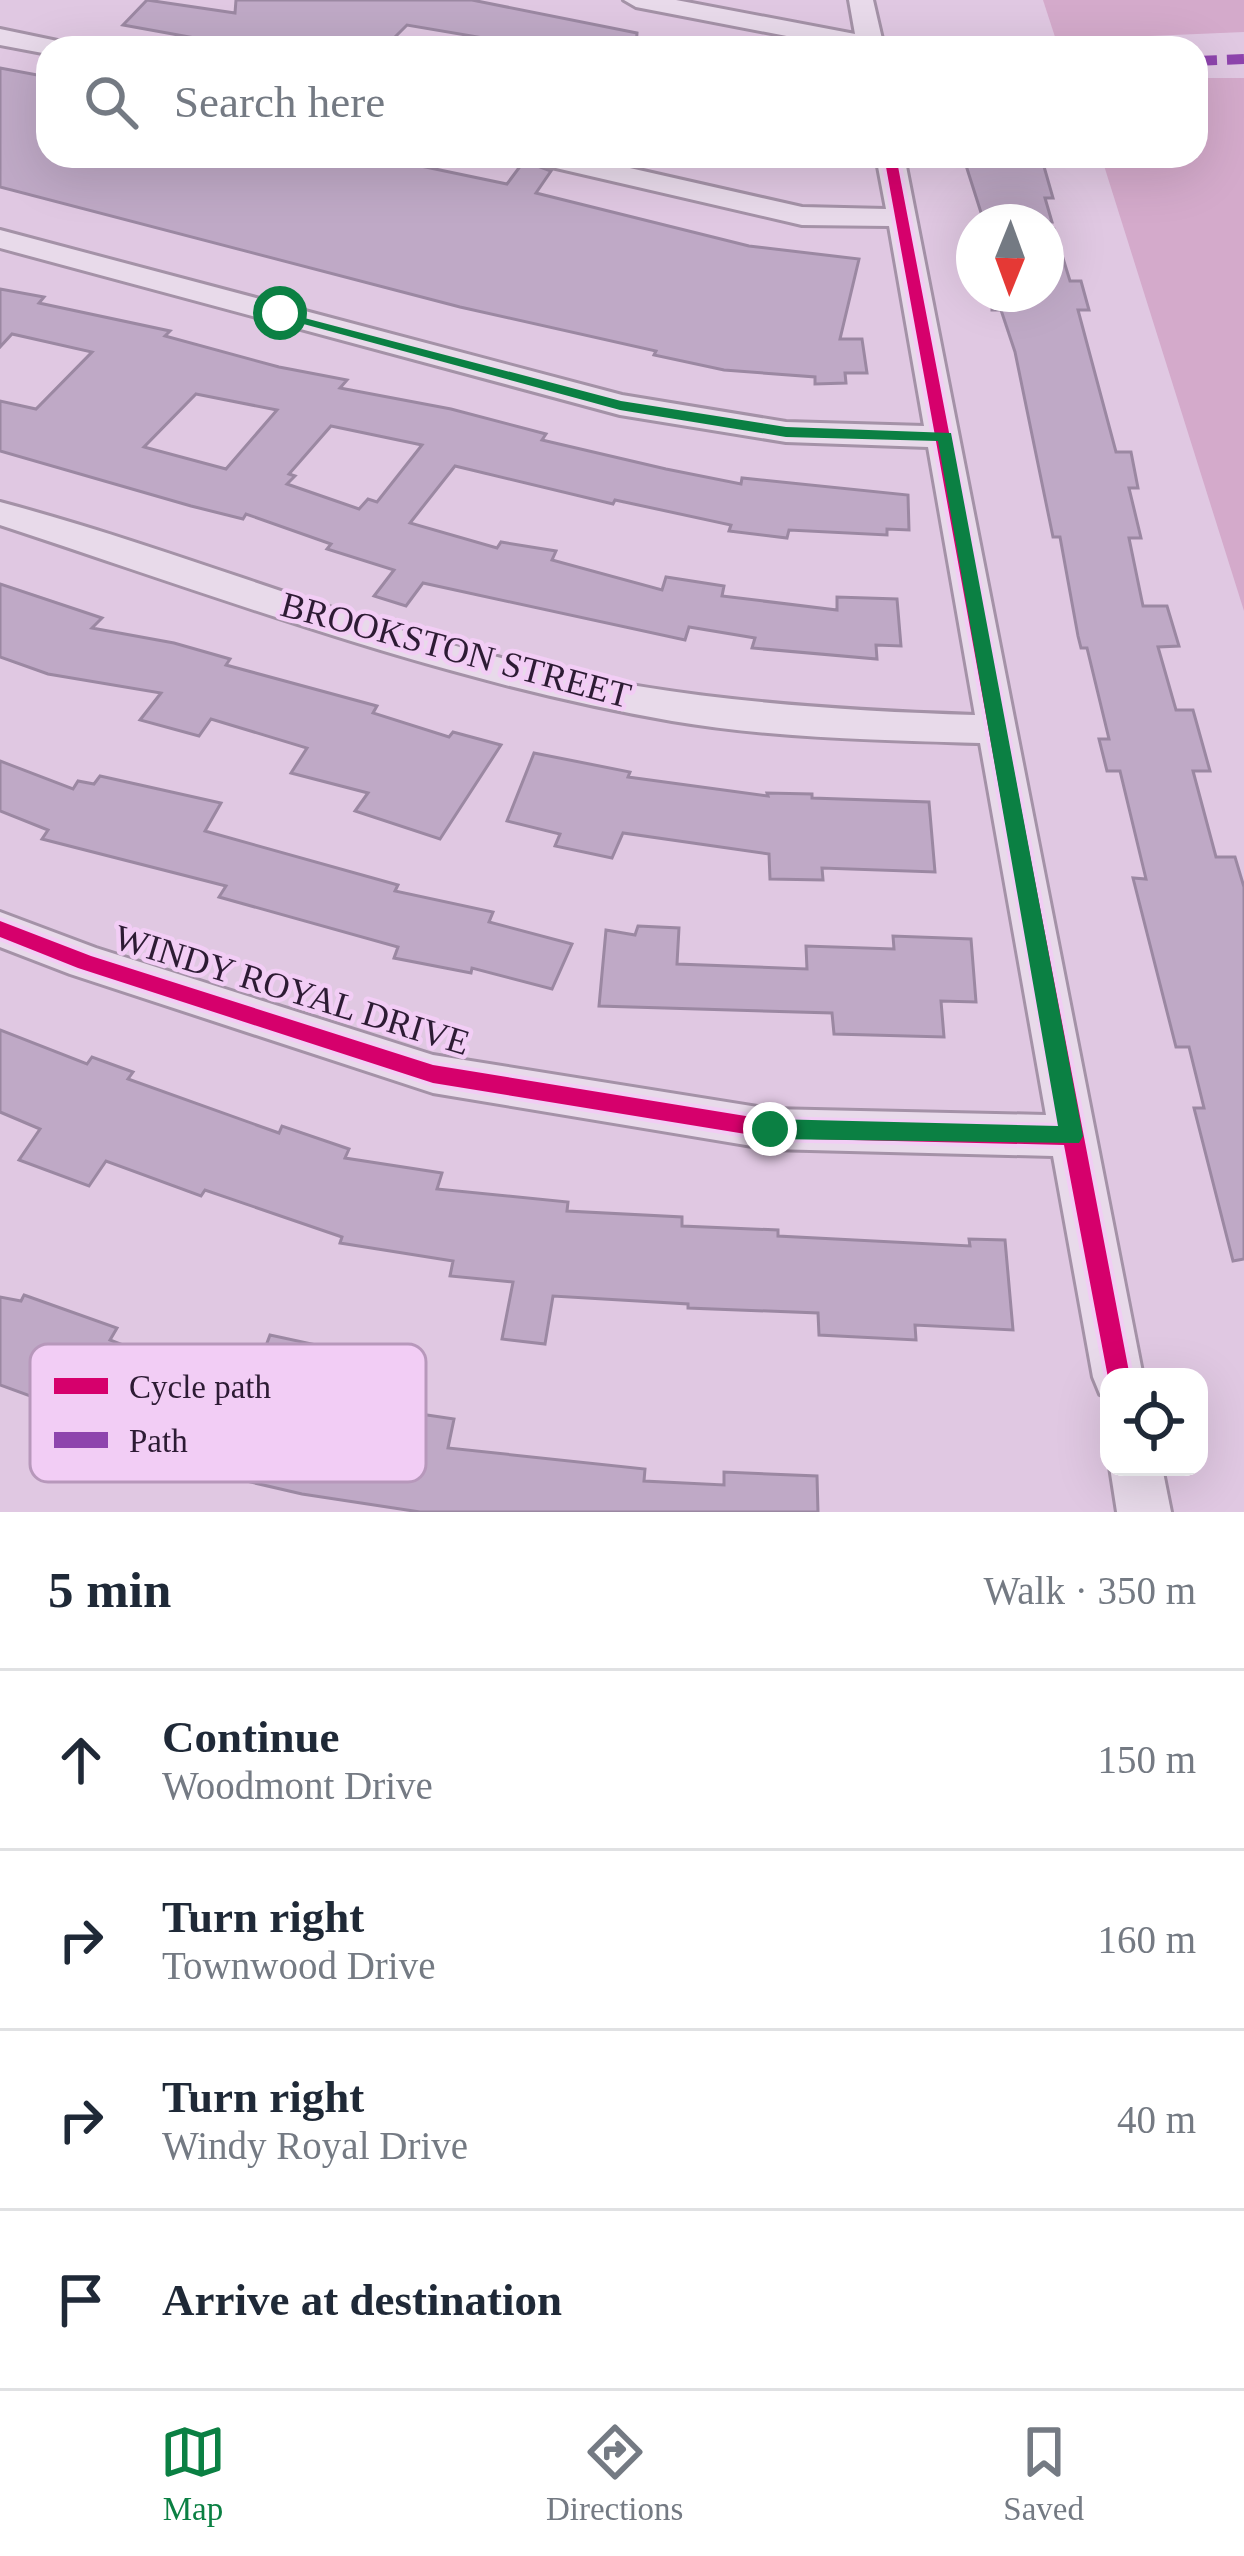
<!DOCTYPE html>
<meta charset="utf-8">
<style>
:root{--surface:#fff;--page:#f2f2f3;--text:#1f2937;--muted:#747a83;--line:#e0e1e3;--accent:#0b8043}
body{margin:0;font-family:Georgia,serif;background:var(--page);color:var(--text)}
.controls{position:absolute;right:36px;bottom:36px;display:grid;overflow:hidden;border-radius:24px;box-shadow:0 12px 48px #0002}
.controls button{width:108px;height:108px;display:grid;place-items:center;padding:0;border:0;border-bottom:3px solid var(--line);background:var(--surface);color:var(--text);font:60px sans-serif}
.compass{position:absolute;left:956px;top:204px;width:108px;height:108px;border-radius:50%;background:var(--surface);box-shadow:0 12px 48px #0002;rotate:181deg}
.stop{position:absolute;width:36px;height:36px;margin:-27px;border:9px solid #0b8043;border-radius:50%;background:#fff}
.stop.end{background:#0b8043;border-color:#fff;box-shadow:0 3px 12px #0008}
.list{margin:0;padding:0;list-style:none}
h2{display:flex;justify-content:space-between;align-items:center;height:156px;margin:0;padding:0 48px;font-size:51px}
h2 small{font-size:39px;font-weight:400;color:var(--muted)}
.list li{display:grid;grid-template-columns:78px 1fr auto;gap:36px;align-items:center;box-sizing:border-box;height:180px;padding:0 48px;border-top:3px solid var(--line)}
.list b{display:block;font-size:45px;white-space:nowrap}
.list p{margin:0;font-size:39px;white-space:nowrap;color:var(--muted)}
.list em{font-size:39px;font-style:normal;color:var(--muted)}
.icon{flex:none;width:66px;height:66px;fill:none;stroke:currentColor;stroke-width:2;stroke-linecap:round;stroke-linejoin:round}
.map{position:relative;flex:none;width:1244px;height:1512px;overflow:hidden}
.search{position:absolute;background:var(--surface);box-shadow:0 12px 48px #0002;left:36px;right:36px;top:36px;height:132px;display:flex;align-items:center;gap:30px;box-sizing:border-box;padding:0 42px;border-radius:36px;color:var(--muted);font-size:45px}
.sheet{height:876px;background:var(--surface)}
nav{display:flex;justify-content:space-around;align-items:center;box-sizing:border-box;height:168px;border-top:3px solid var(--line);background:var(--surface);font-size:33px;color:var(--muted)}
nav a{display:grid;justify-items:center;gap:6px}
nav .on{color:var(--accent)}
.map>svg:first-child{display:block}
.green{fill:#d4aacb}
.building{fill:#bfa9c6;stroke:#9b88a2;stroke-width:3;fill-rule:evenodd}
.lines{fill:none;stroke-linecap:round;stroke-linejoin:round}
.minor-casing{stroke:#a492a7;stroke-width:6}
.minor{fill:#e8daea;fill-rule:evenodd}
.quiet{stroke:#8e44ad;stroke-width:10;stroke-dasharray:21 10;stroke-linecap:butt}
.cycleway-casing{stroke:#f2cdf5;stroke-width:8}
.cycleway{fill:#d6006c;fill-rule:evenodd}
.route{fill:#0b8043}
.labels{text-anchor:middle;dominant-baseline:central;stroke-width:9;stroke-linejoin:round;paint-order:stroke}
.street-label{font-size:36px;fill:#2d1b34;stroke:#f2cdf5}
.key{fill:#f2cdf5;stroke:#b798bb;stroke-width:3}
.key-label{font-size:33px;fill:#2d1b34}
</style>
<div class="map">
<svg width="1244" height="1512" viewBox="0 0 1244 1512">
<rect width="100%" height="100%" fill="#e0c8e2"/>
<g class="green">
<polygon points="1043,0 1244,0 1244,32 1056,40"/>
<polygon points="1196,78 1244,78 1244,611 1101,156 1196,156"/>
</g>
<g class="building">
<polygon points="147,0 235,13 236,0 472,0 637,33 636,48 543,48 407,25 384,48 250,48 123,25"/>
<polygon points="0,68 48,77 48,156 373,156 507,184 524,161 551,171 536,193 749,246 859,259 840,339 862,339 867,373 845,373 846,383 815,384 815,377 724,370 654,355 656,351 460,307 0,187"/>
<polygon points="963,156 1041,156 1053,198 1045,198 1052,222 984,222"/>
<polygon points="1054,229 1070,281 1081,281 1089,310 1078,310 1116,452 1131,452 1138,488 1129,488 1141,538 1129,538 1143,606 1167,606 1179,646 1158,647 1176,710 1193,710 1210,771 1193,771 1216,857 1235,857 1244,887 1244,1259 1233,1261 1194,1108 1204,1108 1189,1047 1176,1047 1133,878 1146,879 1120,771 1107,771 1099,739 1109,739 1087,648 1081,648 1078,636 1060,537 1053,537 1015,352 1001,310 992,310 992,294 1046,294 1046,230"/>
<path d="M0 289 44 297 39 303 170 331 165 336 279 367 347 380 340 388 451 409 546 434 542 440 666 469 741 484 742 478 908 495 909 530 887 529V535L789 530 787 538 729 531 731 525 615 500 613 504 455 466 410 523 497 548 501 542 556 551 552 560 662 590 666 577 724 586 722 596 837 610V597L897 599 901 646 876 645 877 659 752 648 755 638 689 627 685 640 423 583 406 606 374 596 394 570 327 549 331 544 246 514 243 519 191 506 0 451V401L36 409 92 352 12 334 0 347ZM196 394 277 410 226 469 144 447ZM331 426 422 445 377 502 368 499 359 509 287 484 295 476 289 474Z"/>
<polygon points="0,584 102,618 92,628 174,643 230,659 226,665 377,706 373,713 449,737 453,732 501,745 440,839 355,811 368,793 291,773 307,748 211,719 199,736 140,720 161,693 48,674 0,657"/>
<polygon points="534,753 630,772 628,777 768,796 767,793 812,794 812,798 929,802 935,872 822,868 823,880 770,879 769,854 623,833 612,858 555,846 560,834 507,821"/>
<polygon points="0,761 73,789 78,781 94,784 100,776 221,803 205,831 398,885 395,891 493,912 489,922 572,944 552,989 472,968 471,973 394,958 398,947 219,897 226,886 42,839 48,830 0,811"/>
<polygon points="638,926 679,928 677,964 807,969 806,946 894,949 893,936 971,939 976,1002 941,1001 944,1037 834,1034 832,1013 599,1006 606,930 635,935"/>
<polygon points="0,1030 87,1064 92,1057 133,1072 128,1079 279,1133 282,1126 349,1149 345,1158 442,1173 437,1189 568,1202 567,1211 682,1217 682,1226 778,1230 778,1236 970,1246 969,1239 1005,1240 1013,1330 915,1325 916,1340 819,1335 818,1313 688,1308 688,1304 553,1296 545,1344 502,1339 513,1282 450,1276 453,1261 340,1243 342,1237 205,1190 201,1196 106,1161 89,1186 19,1160 40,1129 0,1112"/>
<polygon points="24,1295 117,1328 110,1340 248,1394 270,1335 349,1352 333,1401 454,1419 448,1448 645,1469 644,1481 724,1485 724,1472 817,1476 818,1512 420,1512 302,1494 246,1481 265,1425 188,1410 149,1478 117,1465 132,1440 85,1421 88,1417 0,1385 0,1297 21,1301"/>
</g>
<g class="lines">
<g class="minor-casing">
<g id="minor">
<polygon points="624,0 676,0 855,34 849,0 873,0 882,39 903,48 849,48 636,7"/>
<polygon points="0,29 67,43 71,48 48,48 48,54 0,45"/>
<path d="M526 156H577L802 207 886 209 876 156H904L1143 1377H1109V1398L1100 1394 1093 1377 1053 1156 770 1149 433 1093 70 974 0 947V912L96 948 433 1055 770 1109 1046 1115 980 743C878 740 773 738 672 721 441 681 222 598 0 525V502C170 547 334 616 505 659 661 698 816 710 975 715L928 447 786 442 620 415 0 248V230L622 395 786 422 924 426 889 226 802 225 530 162Z"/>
<polygon points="1110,1467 1162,1467 1171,1512 1117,1512"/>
</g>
</g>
<use href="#minor" class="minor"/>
<polyline class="quiet" points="1196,61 1244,59"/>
<g class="cycleway-casing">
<polygon id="cycleway" points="884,156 896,156 1130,1377 1109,1377 1109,1383 1064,1145 770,1138 433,1083 78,968 0,937 0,921 91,956 433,1065 770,1120 1061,1127"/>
</g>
<use href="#cycleway" class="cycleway"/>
</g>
<polygon class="route" points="274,310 621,401 786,427 951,433 1083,1136 1079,1143 770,1139 759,1129 770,1119 1058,1126 938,441 786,437 620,410 274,316"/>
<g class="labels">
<g class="street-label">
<text transform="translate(456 650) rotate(15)">BROOKSTON STREET</text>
<text transform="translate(292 990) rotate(17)">WINDY ROYAL DRIVE</text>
</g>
</g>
<rect x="30" y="1344" width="396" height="138" rx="18" class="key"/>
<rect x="54" y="1378" width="54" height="16" fill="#d6006c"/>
<rect x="54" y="1432" width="54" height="16" fill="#8e44ad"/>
<g class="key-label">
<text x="129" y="1398">Cycle path</text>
<text x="129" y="1452">Path</text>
</g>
</svg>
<div class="controls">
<button><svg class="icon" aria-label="locate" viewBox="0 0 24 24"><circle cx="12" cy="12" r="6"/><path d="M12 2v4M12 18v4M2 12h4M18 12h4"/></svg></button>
</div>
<svg class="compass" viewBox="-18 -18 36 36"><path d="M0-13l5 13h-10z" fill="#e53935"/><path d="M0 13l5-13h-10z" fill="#747a83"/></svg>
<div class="stop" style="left:280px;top:313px"></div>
<div class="stop end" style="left:770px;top:1129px"></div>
<div class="search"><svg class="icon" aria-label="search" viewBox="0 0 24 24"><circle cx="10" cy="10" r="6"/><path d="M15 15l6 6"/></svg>Search here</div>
</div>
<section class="sheet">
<h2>5 min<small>Walk · 350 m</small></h2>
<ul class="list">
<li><svg class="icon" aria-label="ahead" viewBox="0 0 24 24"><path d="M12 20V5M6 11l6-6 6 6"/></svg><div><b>Continue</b><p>Woodmont Drive</p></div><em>150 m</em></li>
<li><svg class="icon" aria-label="right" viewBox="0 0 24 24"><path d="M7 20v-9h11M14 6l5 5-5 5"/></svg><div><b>Turn right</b><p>Townwood Drive</p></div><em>160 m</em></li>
<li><svg class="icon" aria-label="right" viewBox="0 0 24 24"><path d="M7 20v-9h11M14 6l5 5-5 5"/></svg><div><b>Turn right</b><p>Windy Royal Drive</p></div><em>40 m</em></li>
<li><svg class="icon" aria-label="arrive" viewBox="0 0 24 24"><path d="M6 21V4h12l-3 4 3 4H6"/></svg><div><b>Arrive at destination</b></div></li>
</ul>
</section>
<nav>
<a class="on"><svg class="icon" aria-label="map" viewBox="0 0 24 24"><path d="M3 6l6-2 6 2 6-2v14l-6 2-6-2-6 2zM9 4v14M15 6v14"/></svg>Map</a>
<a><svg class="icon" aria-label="directions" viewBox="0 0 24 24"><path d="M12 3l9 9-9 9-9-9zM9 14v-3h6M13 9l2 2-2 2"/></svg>Directions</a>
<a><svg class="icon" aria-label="saved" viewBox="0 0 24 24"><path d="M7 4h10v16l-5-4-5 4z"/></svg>Saved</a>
</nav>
